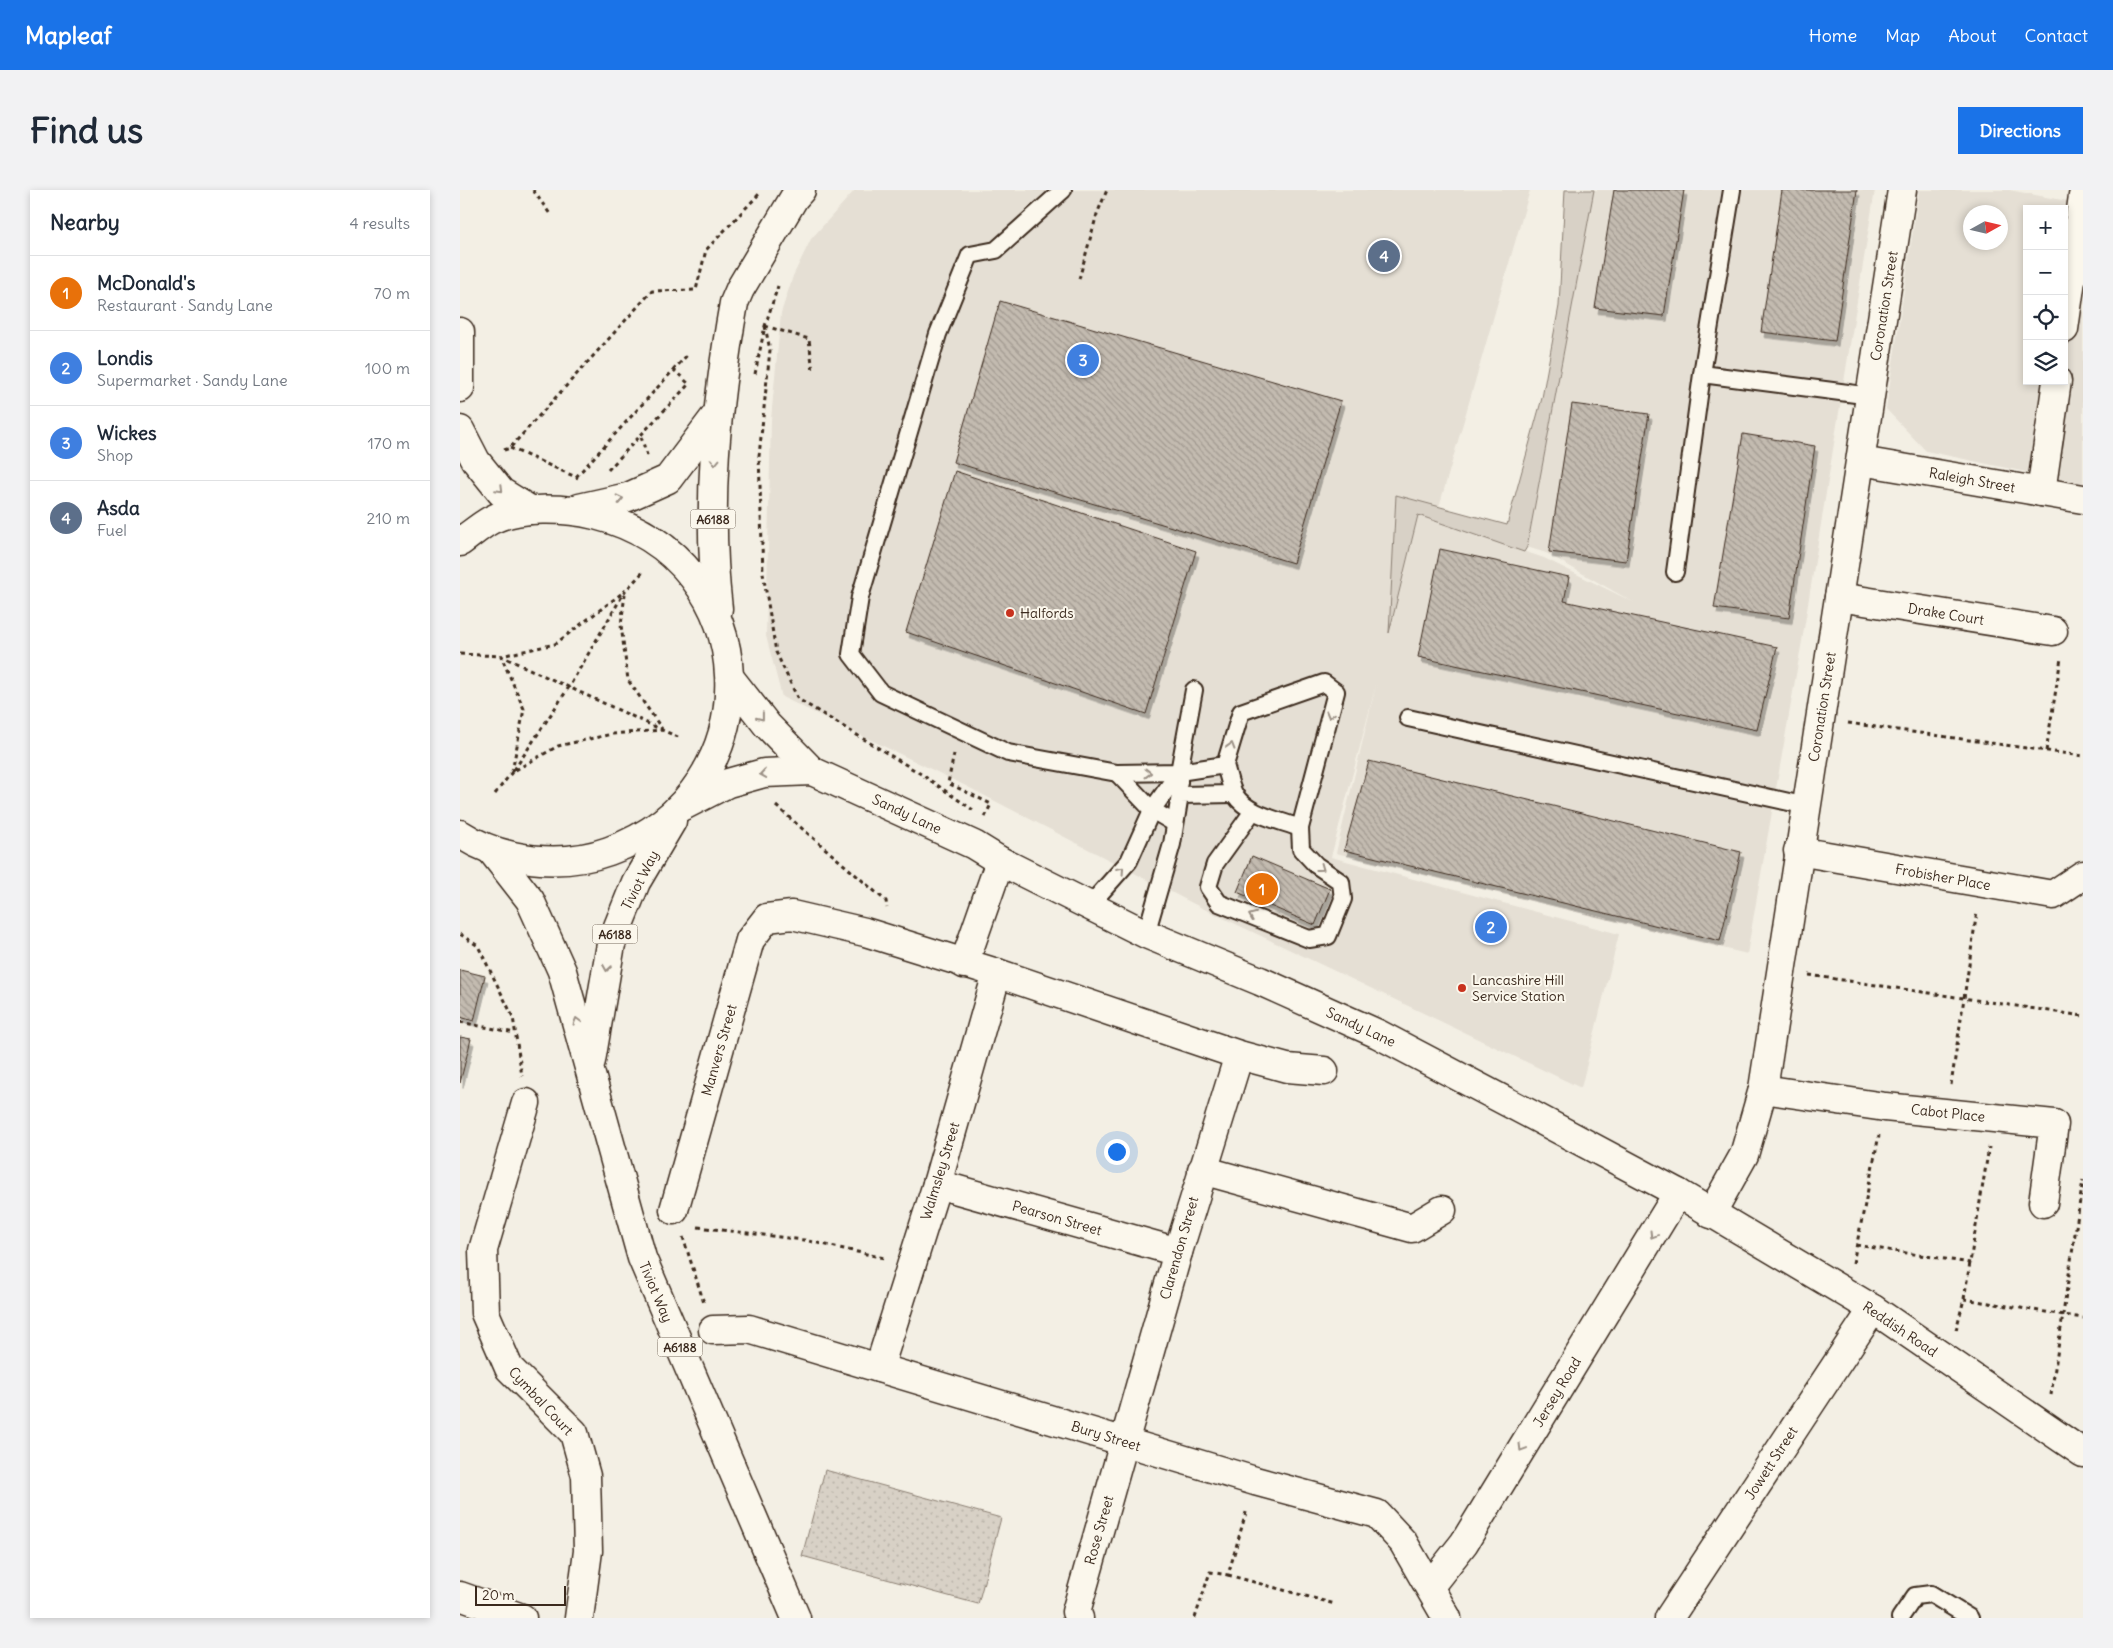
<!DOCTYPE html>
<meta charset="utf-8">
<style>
:root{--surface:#fff;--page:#f2f2f3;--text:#1f2937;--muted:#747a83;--line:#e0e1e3;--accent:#1a73e8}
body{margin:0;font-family:Delius,sans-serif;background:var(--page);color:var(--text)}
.controls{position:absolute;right:15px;top:15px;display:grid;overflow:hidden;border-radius:0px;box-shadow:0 2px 8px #0003}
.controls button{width:45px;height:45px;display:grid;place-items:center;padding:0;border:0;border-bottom:1px solid var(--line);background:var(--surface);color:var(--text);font:25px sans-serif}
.compass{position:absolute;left:1503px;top:15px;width:45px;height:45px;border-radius:50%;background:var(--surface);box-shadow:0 2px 8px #0003;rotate:82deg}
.scale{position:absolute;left:15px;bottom:12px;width:91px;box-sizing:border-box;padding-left:5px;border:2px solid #3b2a1e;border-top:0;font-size:14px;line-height:18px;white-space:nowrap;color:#3b2a1e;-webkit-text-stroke:4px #fbf7ec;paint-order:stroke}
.you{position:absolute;left:656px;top:961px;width:18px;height:18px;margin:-12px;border:4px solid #fff;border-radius:50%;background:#1a73e8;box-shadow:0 0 0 8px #1a73e833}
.badge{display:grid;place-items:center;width:32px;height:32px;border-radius:50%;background:var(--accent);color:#fff;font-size:16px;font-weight:700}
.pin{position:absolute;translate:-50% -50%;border:2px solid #fff;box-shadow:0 1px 5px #0006}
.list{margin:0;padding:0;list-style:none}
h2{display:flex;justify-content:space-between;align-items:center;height:65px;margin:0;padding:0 20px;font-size:21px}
h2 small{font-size:16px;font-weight:400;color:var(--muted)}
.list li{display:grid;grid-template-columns:32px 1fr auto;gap:15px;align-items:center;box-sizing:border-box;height:75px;padding:0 20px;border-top:1px solid var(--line)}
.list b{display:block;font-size:19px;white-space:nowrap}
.list p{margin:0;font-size:16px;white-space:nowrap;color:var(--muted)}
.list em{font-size:16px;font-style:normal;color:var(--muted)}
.icon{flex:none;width:28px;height:28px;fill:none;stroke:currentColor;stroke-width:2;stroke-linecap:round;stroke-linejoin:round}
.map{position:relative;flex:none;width:1623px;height:1428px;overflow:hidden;border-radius:0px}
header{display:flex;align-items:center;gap:30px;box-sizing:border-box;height:70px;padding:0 25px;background:var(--accent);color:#fff}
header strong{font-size:24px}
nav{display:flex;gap:28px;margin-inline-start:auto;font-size:18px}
.intro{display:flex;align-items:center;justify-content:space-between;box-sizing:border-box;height:120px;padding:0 30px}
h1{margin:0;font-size:35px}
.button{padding:12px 22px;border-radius:0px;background:var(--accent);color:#fff;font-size:18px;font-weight:700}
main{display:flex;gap:30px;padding:0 30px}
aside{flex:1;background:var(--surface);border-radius:0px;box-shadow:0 2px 8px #0003}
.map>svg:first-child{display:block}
.built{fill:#e5dfd4;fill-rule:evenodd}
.green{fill:#d8d1c6;stroke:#8a7e72}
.garden{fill:url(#garden-dots);stroke:#8a7e72}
.building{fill:url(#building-back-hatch);stroke:#3b2a1e;filter:url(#shadow)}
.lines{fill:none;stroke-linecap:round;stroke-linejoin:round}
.service-casing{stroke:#3b2a1e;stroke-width:20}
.minor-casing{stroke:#3b2a1e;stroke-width:31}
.tertiary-casing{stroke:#3b2a1e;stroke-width:31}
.secondary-casing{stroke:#3b2a1e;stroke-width:31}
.primary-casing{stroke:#3b2a1e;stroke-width:31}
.path{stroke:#3b2a1e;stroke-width:3;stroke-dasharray:4 4;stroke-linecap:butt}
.service{stroke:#fbf7ec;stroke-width:16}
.minor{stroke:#fbf7ec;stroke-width:28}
.tertiary{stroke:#fbf7ec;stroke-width:28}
.secondary{stroke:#fbf7ec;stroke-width:28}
.primary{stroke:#fbf7ec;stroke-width:28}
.oneway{stroke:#9b9085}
.poi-dot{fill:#c8321e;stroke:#fbf7ec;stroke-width:2}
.labels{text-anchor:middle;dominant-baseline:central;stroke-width:4;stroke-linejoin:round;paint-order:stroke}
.shield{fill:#fbf7ec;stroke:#75685c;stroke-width:1}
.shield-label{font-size:12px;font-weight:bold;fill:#3b2a1e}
.street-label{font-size:14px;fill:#3b2a1e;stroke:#fbf7ec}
.poi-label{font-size:14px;fill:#3b2a1e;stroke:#fbf7ec;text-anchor:start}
</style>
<header>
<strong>Mapleaf</strong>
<nav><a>Home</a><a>Map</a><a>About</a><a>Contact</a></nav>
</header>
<div class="intro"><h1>Find us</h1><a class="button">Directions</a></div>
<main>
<aside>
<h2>Nearby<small>4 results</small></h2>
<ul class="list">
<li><span class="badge" style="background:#e8710a">1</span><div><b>McDonald's</b><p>Restaurant · Sandy Lane</p></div><em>70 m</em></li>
<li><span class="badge" style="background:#3f7fe0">2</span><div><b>Londis</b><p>Supermarket · Sandy Lane</p></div><em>100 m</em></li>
<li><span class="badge" style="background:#3f7fe0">3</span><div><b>Wickes</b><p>Shop</p></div><em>170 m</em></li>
<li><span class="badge" style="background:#5c6f8a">4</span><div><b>Asda</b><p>Fuel</p></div><em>210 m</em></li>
</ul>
</aside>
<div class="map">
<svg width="1623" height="1428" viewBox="0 0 1623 1428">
<defs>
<pattern id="garden-dots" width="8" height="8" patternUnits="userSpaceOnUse" patternTransform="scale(1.25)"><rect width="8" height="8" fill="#d8d1c6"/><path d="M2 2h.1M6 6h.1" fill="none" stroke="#bab4aa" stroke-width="1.8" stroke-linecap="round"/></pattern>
<pattern id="building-back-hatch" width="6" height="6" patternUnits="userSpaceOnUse" patternTransform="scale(1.25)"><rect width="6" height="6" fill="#c3bbb0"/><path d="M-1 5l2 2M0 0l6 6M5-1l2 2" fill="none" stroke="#a0988f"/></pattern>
<filter id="shadow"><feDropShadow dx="3" dy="5.5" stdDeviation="0" flood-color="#0004"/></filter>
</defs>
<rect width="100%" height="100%" fill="#f3efe4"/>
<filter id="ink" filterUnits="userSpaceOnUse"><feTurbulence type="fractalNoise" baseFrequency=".02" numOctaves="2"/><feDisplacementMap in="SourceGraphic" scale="10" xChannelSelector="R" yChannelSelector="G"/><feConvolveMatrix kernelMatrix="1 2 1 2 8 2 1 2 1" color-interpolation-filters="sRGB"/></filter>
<g filter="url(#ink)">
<g class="built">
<polygon points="395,0 1070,0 979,317 936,305 931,437 958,325 1084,368 1173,412 1086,363 1067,357 1134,0 1415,0 1343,445 1287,764 876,663 916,495 871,667 1159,744 1121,898 740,717 506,596 322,507 306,446 311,229 321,123 333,86 351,49"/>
<path d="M1459 0H1549L1623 14V294L1466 261 1426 219ZM1567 19H1604V191H1567ZM1510 22H1540V52H1510Z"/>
</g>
<polygon class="green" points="1105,0 1134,0 1067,357 1064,362 958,325 929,443 936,305 1047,335 1082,208 1099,116"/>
<polygon class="garden" points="365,1280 541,1328 518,1414 342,1366"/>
<g class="building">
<polygon points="1154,0 1224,0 1204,126 1135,118"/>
<polygon points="1322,0 1397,0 1375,151 1301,142"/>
<polygon points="540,111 881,211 833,373 493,272"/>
<polygon points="1112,214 1189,224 1166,371 1089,362"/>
<polygon points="1283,244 1355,256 1329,428 1254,418"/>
<polygon points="495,281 736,361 686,524 446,442"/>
<polygon points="980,359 1109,387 1104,411 1317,457 1297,540 958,467"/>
<polygon points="909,571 1281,662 1260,751 884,660"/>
<polygon points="792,666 870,699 855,735 777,702"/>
<polygon points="0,780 25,786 14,831 0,827"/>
<polygon points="0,847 11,849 0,893"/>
</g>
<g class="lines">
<g class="service-casing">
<g id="service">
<path d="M603 0 536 60 510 65 478 144 400 407 391 464 421 503 548 563 657 583 719 582 765 575 781 522 864 493 876 502 840 638C819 630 788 625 775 605 770 597 768 584 765 575"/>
<polyline points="1242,184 1411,206"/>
<polyline points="1215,382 1242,184 1272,0"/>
<polyline points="948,528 1347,616"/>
<polyline points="657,583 692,620 714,633"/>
<polyline points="719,593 719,582 734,500"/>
<polyline points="793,621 755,674 748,697 759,713 849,749 868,746 883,709 881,692 856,675 841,659 840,638"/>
<polyline points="628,717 669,671 692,620 719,582"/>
<polyline points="686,744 712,654 720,605 774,604"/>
<polyline points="1440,1428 1455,1406 1471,1404 1510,1428"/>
</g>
</g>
<g class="minor-casing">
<g id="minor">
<polyline points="1604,139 1623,6"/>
<polyline points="1401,271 1623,309"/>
<polyline points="1581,302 1597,191"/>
<polyline points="1379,407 1593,441"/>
<polyline points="1338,661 1593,705 1623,685"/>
<polyline points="504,774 540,671"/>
<polyline points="1303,899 1425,917 1594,934 1583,1013"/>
<polyline points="66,913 23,1060 25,1123 49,1178 114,1243 126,1286 128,1361 119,1428"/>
<polyline points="742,980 952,1038 982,1020"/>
<polyline points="477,994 718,1062"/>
<polyline points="214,1020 290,750 307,728 332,725 405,742 537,783 779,865 827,878 864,881"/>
<polyline points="1251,1024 1284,965 1303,899 1442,0"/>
<polyline points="253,1140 289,1139 795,1291 917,1324 943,1352 987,1428"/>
<polyline points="419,1178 477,994 537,783"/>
<polyline points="970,1396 1004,1353 1218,1003"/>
<polyline points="0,1406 62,1428"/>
<polyline points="619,1428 616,1422 718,1062 779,865"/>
<polyline points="1209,1428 1413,1119"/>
</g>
</g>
<g class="tertiary-casing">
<g id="tertiary">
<polyline points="0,142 0,198"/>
<polyline points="0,240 16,271 41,302 70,320"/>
</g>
</g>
<g class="secondary-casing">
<g id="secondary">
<polyline points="270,488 307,535 352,581 514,655 540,671 686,744 800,791 918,844 1070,924 1218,1003 1413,1119 1623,1263"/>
<polyline points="223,616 268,593 304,583 352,581"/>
</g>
</g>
<g class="primary-casing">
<g id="primary">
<polyline points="119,318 168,307 208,289 257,224"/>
<path d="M0 352C10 345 20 336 31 330 59 316 105 318 135 325 307 368 316 602 149 661 102 678 43 672 0 644"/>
<path d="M258 419C246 317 256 214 274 113L280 99 334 8 341 0"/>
<polyline points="31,660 70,710 102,781 182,1068 336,1428"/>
<polyline points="131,871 151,754 176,692 212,631"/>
</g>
</g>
<g class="path">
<polyline points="73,0 90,24"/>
<polyline points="619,89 637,24 647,0"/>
<polyline points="305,136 310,160 299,266 303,383 316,462 338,509 461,584 513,620"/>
<polyline points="305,136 349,149 353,182"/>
<polyline points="295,184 305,136 318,96"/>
<polyline points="181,247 188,268"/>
<polyline points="50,258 118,288"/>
<polyline points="44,260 50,258 192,101 236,100 246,60 301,2"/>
<polyline points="148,280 229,194 213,179"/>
<polyline points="116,287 229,163"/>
<polyline points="165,404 161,435 168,490 202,539"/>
<polyline points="0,464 41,466 202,540"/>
<polyline points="1388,533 1623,566"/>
<polyline points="1586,561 1601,468"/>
<polyline points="494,564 488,593 531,614 525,627"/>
<polyline points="54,580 109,497 165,401 184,381"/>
<polyline points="52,582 64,519 41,466 95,454 165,401"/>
<polyline points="35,604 52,582 98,556 152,544 202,540 218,547"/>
<polyline points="316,616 426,711 427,718"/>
<polyline points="0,744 18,756 53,827 62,886"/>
<polyline points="1349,785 1623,826"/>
<polyline points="0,832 55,843"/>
<polyline points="1491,895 1517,721"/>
<polyline points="238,1037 344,1050 424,1068"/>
<polyline points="223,1047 244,1113"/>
<polyline points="1396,1055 1510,1073"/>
<polyline points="1393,1073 1419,945"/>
<polyline points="1504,1109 1623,1128"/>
<polyline points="1496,1140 1504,1109 1529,957"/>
<polyline points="1591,1205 1623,990"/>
<polyline points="768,1385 875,1414"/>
<polyline points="735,1428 750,1382 768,1385 787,1319"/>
</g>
<use href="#service" class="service"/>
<use href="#minor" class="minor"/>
<use href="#tertiary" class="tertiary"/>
<use href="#secondary" class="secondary"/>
<use href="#primary" class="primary"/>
</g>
<defs><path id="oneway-chevron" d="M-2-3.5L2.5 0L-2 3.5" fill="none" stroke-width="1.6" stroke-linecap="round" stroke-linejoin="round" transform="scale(1.25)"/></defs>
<g class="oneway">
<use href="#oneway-chevron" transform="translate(255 272) rotate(92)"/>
<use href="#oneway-chevron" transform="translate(40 299) rotate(45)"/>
<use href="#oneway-chevron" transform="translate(160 309) rotate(-13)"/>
<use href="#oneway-chevron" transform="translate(870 525) rotate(105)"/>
<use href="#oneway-chevron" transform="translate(301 527) rotate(52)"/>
<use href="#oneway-chevron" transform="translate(771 556) rotate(-73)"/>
<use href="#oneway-chevron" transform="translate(688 583)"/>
<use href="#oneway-chevron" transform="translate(303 584) rotate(171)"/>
<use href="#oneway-chevron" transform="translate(861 678) rotate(36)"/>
<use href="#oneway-chevron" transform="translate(661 680) rotate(-48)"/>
<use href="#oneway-chevron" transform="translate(792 726) rotate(-158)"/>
<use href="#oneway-chevron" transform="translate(147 778) rotate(99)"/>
<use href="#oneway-chevron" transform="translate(117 831) rotate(-106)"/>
<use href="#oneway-chevron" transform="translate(1193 1045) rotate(121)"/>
<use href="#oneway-chevron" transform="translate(1062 1258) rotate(121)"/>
</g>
</g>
<g class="poi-dot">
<circle cx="550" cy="423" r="5"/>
<circle cx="1002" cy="798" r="5"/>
</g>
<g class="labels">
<g class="shield">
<rect x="230.5" y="319.5" width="45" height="19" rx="4"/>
<rect x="132.5" y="734.5" width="45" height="19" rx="4"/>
<rect x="197.5" y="1147.5" width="45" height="19" rx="4"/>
</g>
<g class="shield-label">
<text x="253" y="329">A6188</text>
<text x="155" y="744">A6188</text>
<text x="220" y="1157">A6188</text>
</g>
<g class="street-label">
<text transform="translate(1424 116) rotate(-81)">Coronation Street</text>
<text transform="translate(1512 290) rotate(10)">Raleigh Street</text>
<text transform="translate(1486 424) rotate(9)">Drake Court</text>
<text transform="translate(1362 517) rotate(-81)">Coronation Street</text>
<text transform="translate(447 624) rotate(25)">Sandy Lane</text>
<text transform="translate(1483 687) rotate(10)">Frobisher Place</text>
<text transform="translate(180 690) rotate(-63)">Tiviot Way</text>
<text transform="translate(901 837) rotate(25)">Sandy Lane</text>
<text transform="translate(259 860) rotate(-74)">Manvers Street</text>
<text transform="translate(1488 923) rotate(6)">Cabot Place</text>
<text transform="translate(480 981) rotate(-73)">Walmsley Street</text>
<text transform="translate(597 1028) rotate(16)">Pearson Street</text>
<text transform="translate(719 1058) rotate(-74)">Clarendon Street</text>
<text transform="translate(196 1102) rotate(67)">Tiviot Way</text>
<text transform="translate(1440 1139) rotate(34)">Reddish Road</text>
<text transform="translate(1097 1202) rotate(-59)">Jersey Road</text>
<text transform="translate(81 1211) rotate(47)">Cymbal Court</text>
<text transform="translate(646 1246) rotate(17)">Bury Street</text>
<text transform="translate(1311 1273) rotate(-57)">Jowett Street</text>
<text transform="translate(639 1340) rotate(-74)">Rose Street</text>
</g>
<g class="poi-label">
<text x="560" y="423">Halfords</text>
<text x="1012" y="790">Lancashire Hill<tspan x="1012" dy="16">Service Station</tspan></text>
</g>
</g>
</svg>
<div class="controls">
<button>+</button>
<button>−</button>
<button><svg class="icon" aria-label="locate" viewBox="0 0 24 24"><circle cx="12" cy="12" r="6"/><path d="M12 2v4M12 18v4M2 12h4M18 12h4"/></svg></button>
<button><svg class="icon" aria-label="layers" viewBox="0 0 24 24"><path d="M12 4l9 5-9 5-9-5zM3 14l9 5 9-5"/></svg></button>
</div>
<svg class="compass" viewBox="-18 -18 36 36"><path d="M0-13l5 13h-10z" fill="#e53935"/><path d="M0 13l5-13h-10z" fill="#747a83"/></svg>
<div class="scale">20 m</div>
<div class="you"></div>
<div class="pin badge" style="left:802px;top:699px;background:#e8710a">1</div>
<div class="pin badge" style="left:1031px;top:737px;background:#3f7fe0">2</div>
<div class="pin badge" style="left:623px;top:170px;background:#3f7fe0">3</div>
<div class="pin badge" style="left:924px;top:66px;background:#5c6f8a">4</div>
</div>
</main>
